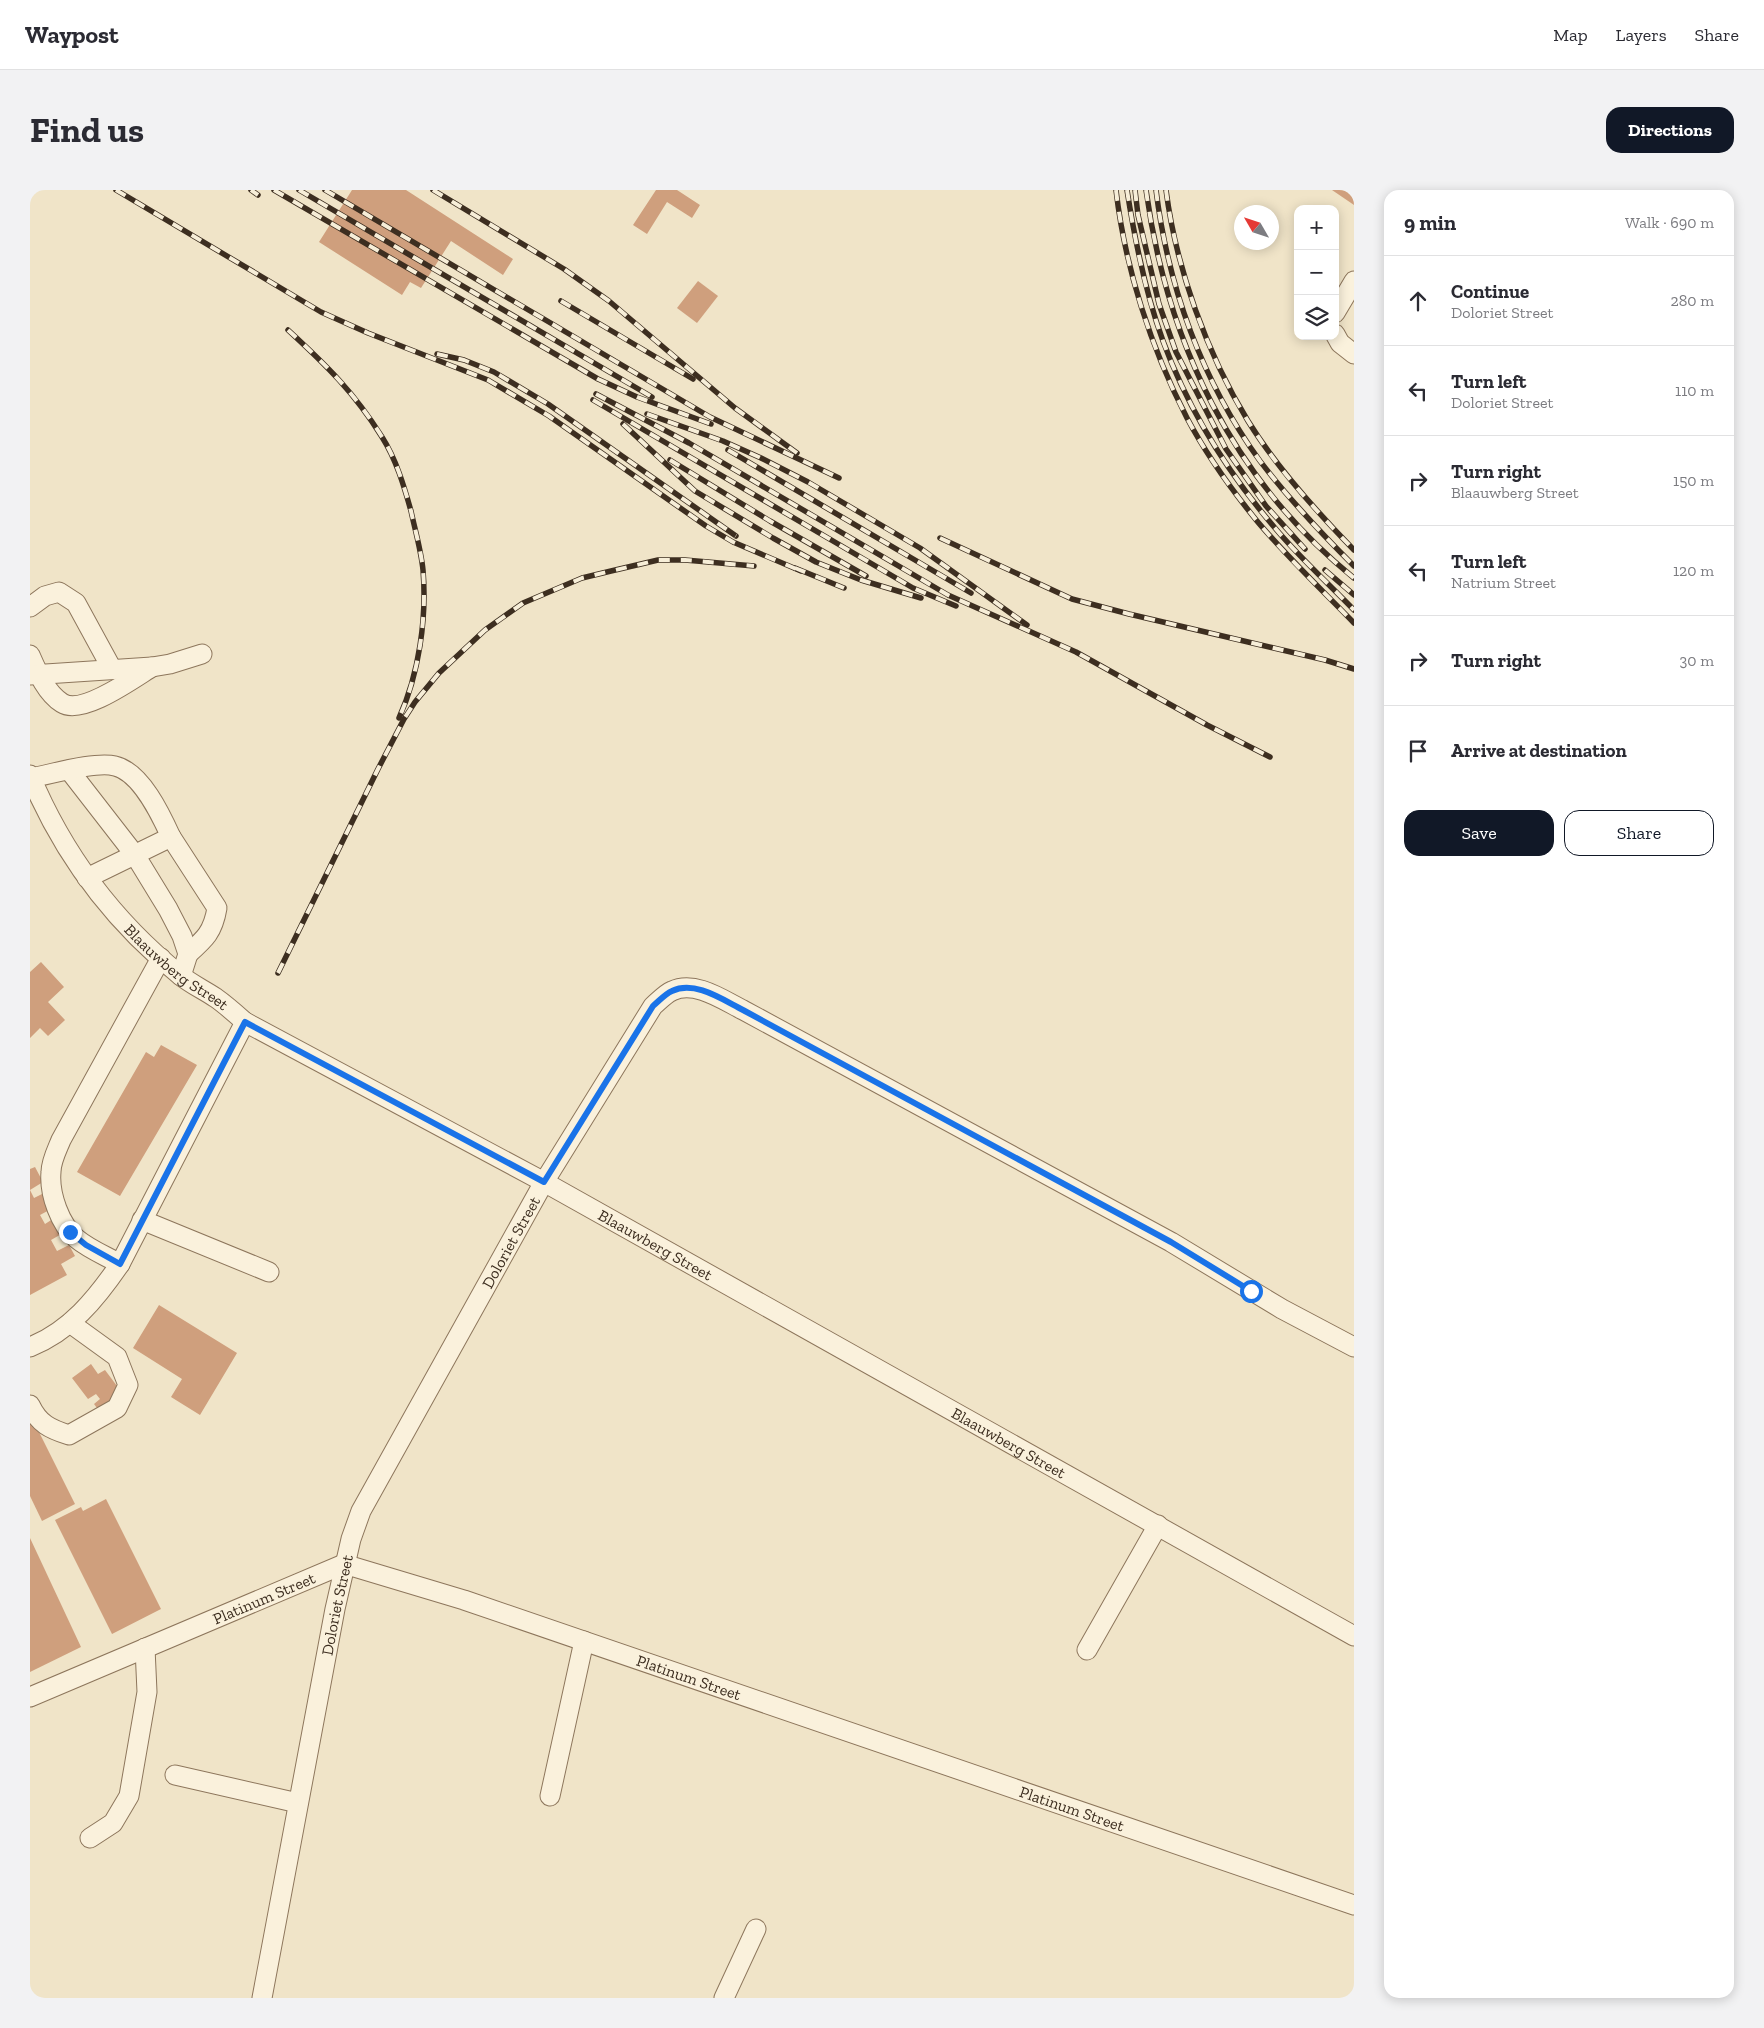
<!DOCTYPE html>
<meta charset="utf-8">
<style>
:root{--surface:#fff;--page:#f2f2f3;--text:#2b2b33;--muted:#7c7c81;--line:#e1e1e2;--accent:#111827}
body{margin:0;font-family:"Zilla Slab",serif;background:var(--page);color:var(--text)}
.controls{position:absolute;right:15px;top:15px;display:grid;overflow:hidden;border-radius:10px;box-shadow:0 2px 12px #0003}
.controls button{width:45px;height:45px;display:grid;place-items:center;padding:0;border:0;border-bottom:1px solid var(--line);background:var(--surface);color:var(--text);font:25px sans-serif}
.compass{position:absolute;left:1204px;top:15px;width:45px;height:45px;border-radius:50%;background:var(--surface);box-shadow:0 2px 12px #0003;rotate:309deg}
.stop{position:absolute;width:15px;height:15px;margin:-11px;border:4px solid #1a73e8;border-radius:50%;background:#fff}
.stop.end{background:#1a73e8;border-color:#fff;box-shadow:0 1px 5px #0008}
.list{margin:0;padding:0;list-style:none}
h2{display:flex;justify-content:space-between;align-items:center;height:65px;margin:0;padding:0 20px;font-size:21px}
h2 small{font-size:16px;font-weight:400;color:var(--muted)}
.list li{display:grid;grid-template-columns:32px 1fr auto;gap:15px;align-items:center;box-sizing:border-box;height:90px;padding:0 20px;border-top:1px solid var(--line)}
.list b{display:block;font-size:19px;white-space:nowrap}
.list p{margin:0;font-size:16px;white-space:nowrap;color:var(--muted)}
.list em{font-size:16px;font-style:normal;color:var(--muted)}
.actions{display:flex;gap:10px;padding:15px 20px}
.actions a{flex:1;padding:11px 0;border:1px solid var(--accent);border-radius:15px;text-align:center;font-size:18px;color:var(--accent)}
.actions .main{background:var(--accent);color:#fff}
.icon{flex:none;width:28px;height:28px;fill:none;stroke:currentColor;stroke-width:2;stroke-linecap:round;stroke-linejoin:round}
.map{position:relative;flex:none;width:1324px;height:1808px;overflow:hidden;border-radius:15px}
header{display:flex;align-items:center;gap:30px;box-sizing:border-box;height:70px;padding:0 25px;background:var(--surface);border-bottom:1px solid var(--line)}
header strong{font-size:24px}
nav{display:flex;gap:28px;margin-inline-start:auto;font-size:18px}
.intro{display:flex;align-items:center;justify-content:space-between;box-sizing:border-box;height:120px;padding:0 30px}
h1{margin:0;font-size:35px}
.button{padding:12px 22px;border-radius:15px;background:var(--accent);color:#fff;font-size:18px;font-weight:700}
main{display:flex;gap:30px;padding:0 30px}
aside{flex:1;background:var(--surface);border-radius:15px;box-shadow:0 2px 12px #0003}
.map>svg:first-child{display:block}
.building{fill:#cf9f7d}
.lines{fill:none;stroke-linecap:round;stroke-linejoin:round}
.minor-casing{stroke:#8d765c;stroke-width:21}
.minor{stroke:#faf1dc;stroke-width:19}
.rail-casing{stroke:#3d2e20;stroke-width:5.5}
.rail{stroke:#f7eed8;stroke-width:4;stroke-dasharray:11;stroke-linecap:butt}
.route{stroke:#1a73e8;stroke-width:6}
.labels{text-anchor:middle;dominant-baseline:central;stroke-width:4;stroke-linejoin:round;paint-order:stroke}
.street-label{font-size:16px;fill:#3d2e20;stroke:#f7eed8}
</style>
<header>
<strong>Waypost</strong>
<nav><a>Map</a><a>Layers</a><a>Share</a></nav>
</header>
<div class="intro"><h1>Find us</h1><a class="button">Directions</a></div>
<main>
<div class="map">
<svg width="1324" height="1808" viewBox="0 0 1324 1808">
<rect width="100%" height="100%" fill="#f0e4c8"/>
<g class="building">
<polygon points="322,0 376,0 483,69 473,85 421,51 391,98 380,92 372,105 289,52"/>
<polygon points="626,0 647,0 670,15 662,28 637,12 617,44 603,35"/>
<polygon points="1302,0 1324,0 1324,15"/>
<polygon points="668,91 688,106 667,133 647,118"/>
<polygon points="11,772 34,797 18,812 35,830 18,846 10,838 0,848 0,782"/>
<polygon points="131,855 167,875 90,1006 47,982 116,862 124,867"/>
<polygon points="5,977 13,992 0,1000 0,979"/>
<polygon points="0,1000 4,1008 16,1002 25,1017 10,1025 15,1034 26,1027 35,1042 21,1050 27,1061 39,1055 45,1066 31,1074 37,1085 0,1105"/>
<polygon points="129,1115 207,1163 170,1225 141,1207 152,1189 103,1158"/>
<polygon points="61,1174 68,1184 75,1180 93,1204 70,1222 64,1214 70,1209 66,1204 58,1209 42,1188"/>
<polygon points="0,1224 45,1314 12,1331 0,1306"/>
<polygon points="76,1309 131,1419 82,1444 25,1330 51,1317 53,1321"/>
<polygon points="0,1348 51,1457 0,1482"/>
</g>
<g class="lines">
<g class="minor-casing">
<g id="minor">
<polyline points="1305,123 1324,91"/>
<polyline points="1305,144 1310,153 1324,164"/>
<polyline points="0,417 15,406 29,402 46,413 82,479"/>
<path d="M0 465C7 481 16 503 32 513 52 526 104 488 122 477"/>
<polyline points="0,485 122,477 140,474 172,464"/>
<polyline points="39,580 105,665 138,719 152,746 158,764 151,786"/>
<path id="s1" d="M0 585C33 664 83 731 150 785 161 794 174 800 186 808 196 815 206 824 215 832L514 992 1324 1446"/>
<path d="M1 588C22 584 66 571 85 576 111 582 131 625 141 647L57 688"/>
<path d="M141 647 187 718C183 742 175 749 158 764"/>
<polyline points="112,1030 239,1082"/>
<path d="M90 1074C76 1066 59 1059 47 1049 30 1035 19 1004 21 982 21 971 27 960 31 950L131 768"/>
<path d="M0 1157C40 1141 66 1109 90 1074L215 832"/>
<path d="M0 1215C9 1234 20 1239 39 1245L87 1218 98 1195 87 1167 40 1133"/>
<polyline points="1057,1460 1128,1335"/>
<path id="s2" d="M0 1507 314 1374 434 1410 1324 1715"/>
<polyline points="145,1585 268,1613"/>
<polyline points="520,1606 554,1451"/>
<polyline points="60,1648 83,1633 99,1606 117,1502 115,1458"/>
<path id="s3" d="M232 1808 305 1419 321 1349 331 1321 514 992 623 816C629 811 635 804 642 801 665 790 693 810 713 820L1141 1052 1252 1119 1324 1157"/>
<polyline points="694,1808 726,1739"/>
</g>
</g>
<use href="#minor" class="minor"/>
<g class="rail-casing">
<g id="rail">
<polyline points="86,0 291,122 338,143 458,190 519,226 676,336 703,352 771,381"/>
<polyline points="221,0 228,5"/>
<polyline points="244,0 568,189 607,207 681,234"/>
<polyline points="269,0 622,207"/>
<polyline points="295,0 680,227 809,288"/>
<polyline points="403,0 534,79 579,111 705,218 767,263"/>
<path d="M1086 0C1095 78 1121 158 1157 228 1176 264 1201 299 1227 331 1257 367 1292 400 1324 433"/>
<path d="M1097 0C1105 51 1115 102 1133 151 1158 219 1198 283 1245 338 1269 367 1298 393 1324 420"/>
<polyline points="1105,0 1108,25 1129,114 1146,162 1196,259 1236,316 1275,359"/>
<path d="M1116 0C1137 153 1203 290 1324 388"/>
<path d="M1126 0C1138 97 1172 191 1230 271 1258 308 1291 343 1324 376"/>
<path d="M1136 0C1146 78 1177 164 1218 231 1247 278 1286 321 1324 360"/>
<polyline points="531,111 663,189"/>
<path d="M258 140C296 175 324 202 352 247 366 269 374 296 381 321 385 340 391 360 393 380 397 428 389 484 369 528"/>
<polyline points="407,164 434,170 464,182 518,214 706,346"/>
<polyline points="566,204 659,253 918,405 1046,462 1177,535 1240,567"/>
<polyline points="563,210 883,398 926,416"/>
<polyline points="617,224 693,251 731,268 778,292 890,358 997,435"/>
<polyline points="593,234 665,301 743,348 786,372 831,390 891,408"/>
<polyline points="698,260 941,403"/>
<polyline points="640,270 740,331 836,386"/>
<polyline points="910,348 1042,409 1099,424 1295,470 1324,479"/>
<polyline points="765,378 814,398"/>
<polyline points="1295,380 1324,405"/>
<polyline points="248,783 348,579 374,529 385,512 409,483 455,440 493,413 552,388 581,381 628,370 655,370 724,376"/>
</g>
</g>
<use href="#rail" class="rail"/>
</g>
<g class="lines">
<path class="route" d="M40 1042 56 1055 90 1074 215 832 514 992 623 816C629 811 635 804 642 801 665 790 693 810 713 820L1141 1052 1221 1101"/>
</g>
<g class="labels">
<g class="street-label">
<text stroke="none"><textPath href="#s1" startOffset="245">Blaauwberg Street</textPath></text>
<text stroke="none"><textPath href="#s3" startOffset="805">Doloriet Street</textPath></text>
<text stroke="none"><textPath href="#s1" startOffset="800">Blaauwberg Street</textPath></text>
<text stroke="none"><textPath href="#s1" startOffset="1205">Blaauwberg Street</textPath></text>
<text stroke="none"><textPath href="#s2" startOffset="254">Platinum Street</textPath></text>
<text stroke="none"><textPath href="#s3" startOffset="400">Doloriet Street</textPath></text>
<text stroke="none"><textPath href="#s2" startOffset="704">Platinum Street</textPath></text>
<text stroke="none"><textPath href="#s2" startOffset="1109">Platinum Street</textPath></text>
</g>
</g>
</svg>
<div class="controls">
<button>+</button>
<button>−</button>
<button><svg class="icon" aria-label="layers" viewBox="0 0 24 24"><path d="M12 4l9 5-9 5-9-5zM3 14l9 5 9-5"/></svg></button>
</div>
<svg class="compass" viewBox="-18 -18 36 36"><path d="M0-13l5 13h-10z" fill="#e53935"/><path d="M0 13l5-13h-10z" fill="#7c7c81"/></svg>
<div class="stop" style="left:1221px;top:1101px"></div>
<div class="stop end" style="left:40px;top:1042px"></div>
</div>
<aside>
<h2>9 min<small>Walk · 690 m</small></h2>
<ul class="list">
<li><svg class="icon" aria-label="ahead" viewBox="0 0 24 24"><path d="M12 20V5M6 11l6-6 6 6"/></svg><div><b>Continue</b><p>Doloriet Street</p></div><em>280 m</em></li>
<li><svg class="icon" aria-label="left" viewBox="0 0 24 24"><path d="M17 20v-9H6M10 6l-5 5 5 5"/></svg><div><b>Turn left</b><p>Doloriet Street</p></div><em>110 m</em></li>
<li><svg class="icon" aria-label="right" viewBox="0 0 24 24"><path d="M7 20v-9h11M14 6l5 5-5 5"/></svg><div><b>Turn right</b><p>Blaauwberg Street</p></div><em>150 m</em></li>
<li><svg class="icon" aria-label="left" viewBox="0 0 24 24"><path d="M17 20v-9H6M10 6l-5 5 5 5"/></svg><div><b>Turn left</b><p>Natrium Street</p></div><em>120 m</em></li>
<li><svg class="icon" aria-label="right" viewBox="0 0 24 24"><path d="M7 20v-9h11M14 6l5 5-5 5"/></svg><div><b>Turn right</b></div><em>30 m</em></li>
<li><svg class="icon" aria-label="arrive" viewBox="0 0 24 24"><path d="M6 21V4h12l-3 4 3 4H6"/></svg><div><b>Arrive at destination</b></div></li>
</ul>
<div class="actions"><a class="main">Save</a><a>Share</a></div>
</aside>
</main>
